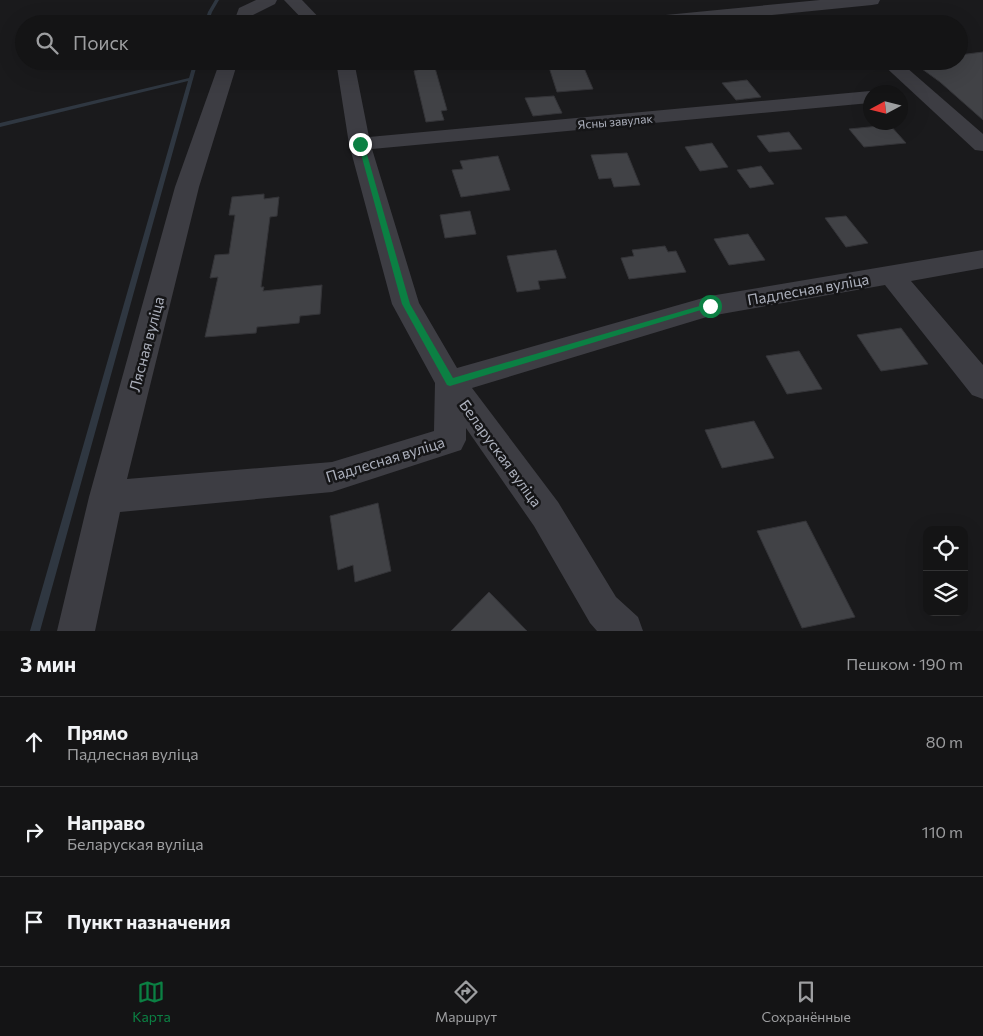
<!DOCTYPE html>
<html lang="ru">
<meta charset="utf-8">
<style>
:root{--surface:#141415;--page:#1d1d1e;--text:#f1f3f6;--muted:#9d9ea0;--line:#333334;--accent:#0b8043}
body{margin:0;font-family:Commissioner,sans-serif;background:var(--page);color:var(--text)}
.controls{position:absolute;right:15px;bottom:15px;display:grid;overflow:hidden;border-radius:10px;box-shadow:0 5px 20px #0002}
.controls button{width:45px;height:45px;display:grid;place-items:center;padding:0;border:0;border-bottom:1px solid var(--line);background:var(--surface);color:var(--text);font:25px sans-serif}
.compass{position:absolute;left:863px;top:85px;width:45px;height:45px;border-radius:50%;background:var(--surface);box-shadow:0 5px 20px #0002;rotate:263deg}
.stop{position:absolute;width:15px;height:15px;margin:-11px;border:4px solid #0b8043;border-radius:50%;background:#fff}
.stop.end{background:#0b8043;border-color:#fff;box-shadow:0 1px 5px #0008}
.list{margin:0;padding:0;list-style:none}
h2{display:flex;justify-content:space-between;align-items:center;height:65px;margin:0;padding:0 20px;font-size:21px}
h2 small{font-size:16px;font-weight:400;color:var(--muted)}
.list li{display:grid;grid-template-columns:32px 1fr auto;gap:15px;align-items:center;box-sizing:border-box;height:90px;padding:0 20px;border-top:1px solid var(--line)}
.list b{display:block;font-size:19px;white-space:nowrap}
.list p{margin:0;font-size:16px;white-space:nowrap;color:var(--muted)}
.list em{font-size:16px;font-style:normal;color:var(--muted)}
.icon{flex:none;width:28px;height:28px;fill:none;stroke:currentColor;stroke-width:2;stroke-linecap:round;stroke-linejoin:round}
.map{position:relative;flex:none;width:983px;height:631px;overflow:hidden}
.search{position:absolute;background:var(--surface);box-shadow:0 5px 20px #0002;left:15px;right:15px;top:15px;height:55px;display:flex;align-items:center;gap:12px;box-sizing:border-box;padding:0 18px;border-radius:28px;color:var(--muted);font-size:19px}
.sheet{height:335px;background:var(--surface)}
nav{display:flex;justify-content:space-around;align-items:center;box-sizing:border-box;height:70px;border-top:1px solid var(--line);background:var(--surface);font-size:14px;color:var(--muted)}
nav a{display:grid;justify-items:center;gap:2px}
nav .on{color:var(--accent)}
.map>svg:first-child{display:block}
.lines{fill:none;stroke-linecap:round;stroke-linejoin:round}
.stream{fill:#2f3741;fill-rule:evenodd}
.building{fill:#414246;stroke:#343438}
.street{fill:#3d3d43;fill-rule:evenodd}
.route{fill:#0b8043}
.labels{text-anchor:middle;dominant-baseline:central;stroke-width:5;stroke-linejoin:round;paint-order:stroke}
.far-street-label{font-size:12px;fill:#acb0bc;stroke:#151517}
.street-label{font-size:15px;fill:#acb0bc;stroke:#151517}
</style>
<div class="map">
<svg width="983" height="631" viewBox="0 0 983 631">
<rect width="100%" height="100%" fill="#1a1a1c"/>
<g class="lines">
<g class="stream">
<polygon points="215,0 219,0 212,12 208,24 204,24 208,12"/>
<polygon points="194,61 198,61 40,631 30,631 188,81 0,127 0,123 189,78"/>
</g>
</g>
<g class="building">
<polygon points="983,52 983,120 940,82 918,66 959,61 959,55"/>
<polygon points="418,61 433,61 447,110 441,111 444,120 426,122 414,71 420,69"/>
<polygon points="547,61 581,61 593,89 557,92"/>
<polygon points="747,80 761,97 736,100 722,83"/>
<polygon points="554,96 562,113 533,116 525,98"/>
<polygon points="890,125 906,143 864,147 849,129"/>
<polygon points="789,132 802,149 769,152 757,136"/>
<polygon points="712,143 728,167 700,171 685,147"/>
<polygon points="627,153 640,185 614,187 611,178 599,179 591,155"/>
<polygon points="498,156 510,190 461,197 452,170 463,169 460,161"/>
<polygon points="761,166 774,184 750,188 737,170"/>
<polygon points="264,194 264,199 279,197 277,216 270,217 261,287 264,287 263,291 322,285 320,314 300,316 299,323 257,327 256,333 205,337 218,277 210,278 215,255 229,254 235,215 229,215 232,197"/>
<polygon points="470,211 476,234 445,238 440,215"/>
<polygon points="846,216 868,243 846,247 825,218"/>
<polygon points="748,234 765,260 729,265 714,239"/>
<polygon points="665,246 668,252 676,251 686,272 629,279 621,258 634,256 632,250"/>
<polygon points="556,250 566,278 538,281 540,289 517,292 507,256"/>
<polygon points="901,328 928,364 881,371 857,335"/>
<polygon points="799,351 822,389 787,394 766,356"/>
<polygon points="754,421 774,458 722,468 705,430"/>
<polygon points="378,503 391,571 355,582 353,565 338,570 330,516"/>
<polygon points="806,521 855,617 802,628 757,531"/>
<polygon points="489,592 527,631 451,631"/>
</g>
<g class="lines">
<g class="street">
<polygon points="256,0 277,0 275,4 253,15 251,24 233,24 239,8"/>
<polygon points="284,0 302,0 325,24 307,24"/>
<polygon points="820,0 880,0 878,4 872,5 680,24 616,24 618,20 624,19"/>
<polygon points="220,61 238,61 199,187 127,479 332,462 434,431 435,383 392,304 349,144 336,61 354,61 369,137 870,91 876,92 870,92 870,103 372,149 419,303 457,368 710,296 983,250 983,268 911,281 983,365 983,399 972,395 885,285 710,316 472,388 558,502 616,597 638,617 643,631 597,631 590,623 534,526 466,428 466,440 461,450 332,492 120,512 95,631 57,631 89,497 175,187"/>
<polygon points="879,61 899,61 983,134 983,151 975,150"/>
</g>
</g>
<polygon class="route" points="358,143 364,144 410,304 453,378 710,303 714,306 450,386 447,385 402,304"/>
<g class="labels">
<g class="far-street-label">
<text transform="translate(615 121) rotate(-5)">Ясны завулак</text>
</g>
<g class="street-label">
<text transform="translate(808 289) rotate(-10)">Падлесная вуліца</text>
<text transform="translate(146 344) rotate(-75)">Лясная вуліца</text>
<text transform="translate(501 453) rotate(54)">Беларуская вуліца</text>
<text transform="translate(385 459) rotate(-17)">Падлесная вуліца</text>
</g>
</g>
</svg>
<div class="controls">
<button><svg class="icon" aria-label="locate" viewBox="0 0 24 24"><circle cx="12" cy="12" r="6"/><path d="M12 2v4M12 18v4M2 12h4M18 12h4"/></svg></button>
<button><svg class="icon" aria-label="layers" viewBox="0 0 24 24"><path d="M12 4l9 5-9 5-9-5zM3 14l9 5 9-5"/></svg></button>
</div>
<svg class="compass" viewBox="-18 -18 36 36"><path d="M0-13l5 13h-10z" fill="#e53935"/><path d="M0 13l5-13h-10z" fill="#9d9ea0"/></svg>
<div class="stop" style="left:710px;top:306px"></div>
<div class="stop end" style="left:360px;top:144px"></div>
<div class="search"><svg class="icon" aria-label="search" viewBox="0 0 24 24"><circle cx="10" cy="10" r="6"/><path d="M15 15l6 6"/></svg>Поиск</div>
</div>
<section class="sheet">
<h2>3 мин<small>Пешком · 190 m</small></h2>
<ul class="list">
<li><svg class="icon" aria-label="ahead" viewBox="0 0 24 24"><path d="M12 20V5M6 11l6-6 6 6"/></svg><div><b>Прямо</b><p>Падлесная вуліца</p></div><em>80 m</em></li>
<li><svg class="icon" aria-label="right" viewBox="0 0 24 24"><path d="M7 20v-9h11M14 6l5 5-5 5"/></svg><div><b>Направо</b><p>Беларуская вуліца</p></div><em>110 m</em></li>
<li><svg class="icon" aria-label="arrive" viewBox="0 0 24 24"><path d="M6 21V4h12l-3 4 3 4H6"/></svg><div><b>Пункт назначения</b></div></li>
</ul>
</section>
<nav>
<a class="on"><svg class="icon" aria-label="map" viewBox="0 0 24 24"><path d="M3 6l6-2 6 2 6-2v14l-6 2-6-2-6 2zM9 4v14M15 6v14"/></svg>Карта</a>
<a><svg class="icon" aria-label="directions" viewBox="0 0 24 24"><path d="M12 3l9 9-9 9-9-9zM9 14v-3h6M13 9l2 2-2 2"/></svg>Маршрут</a>
<a><svg class="icon" aria-label="saved" viewBox="0 0 24 24"><path d="M7 4h10v16l-5-4-5 4z"/></svg>Сохранённые</a>
</nav>
